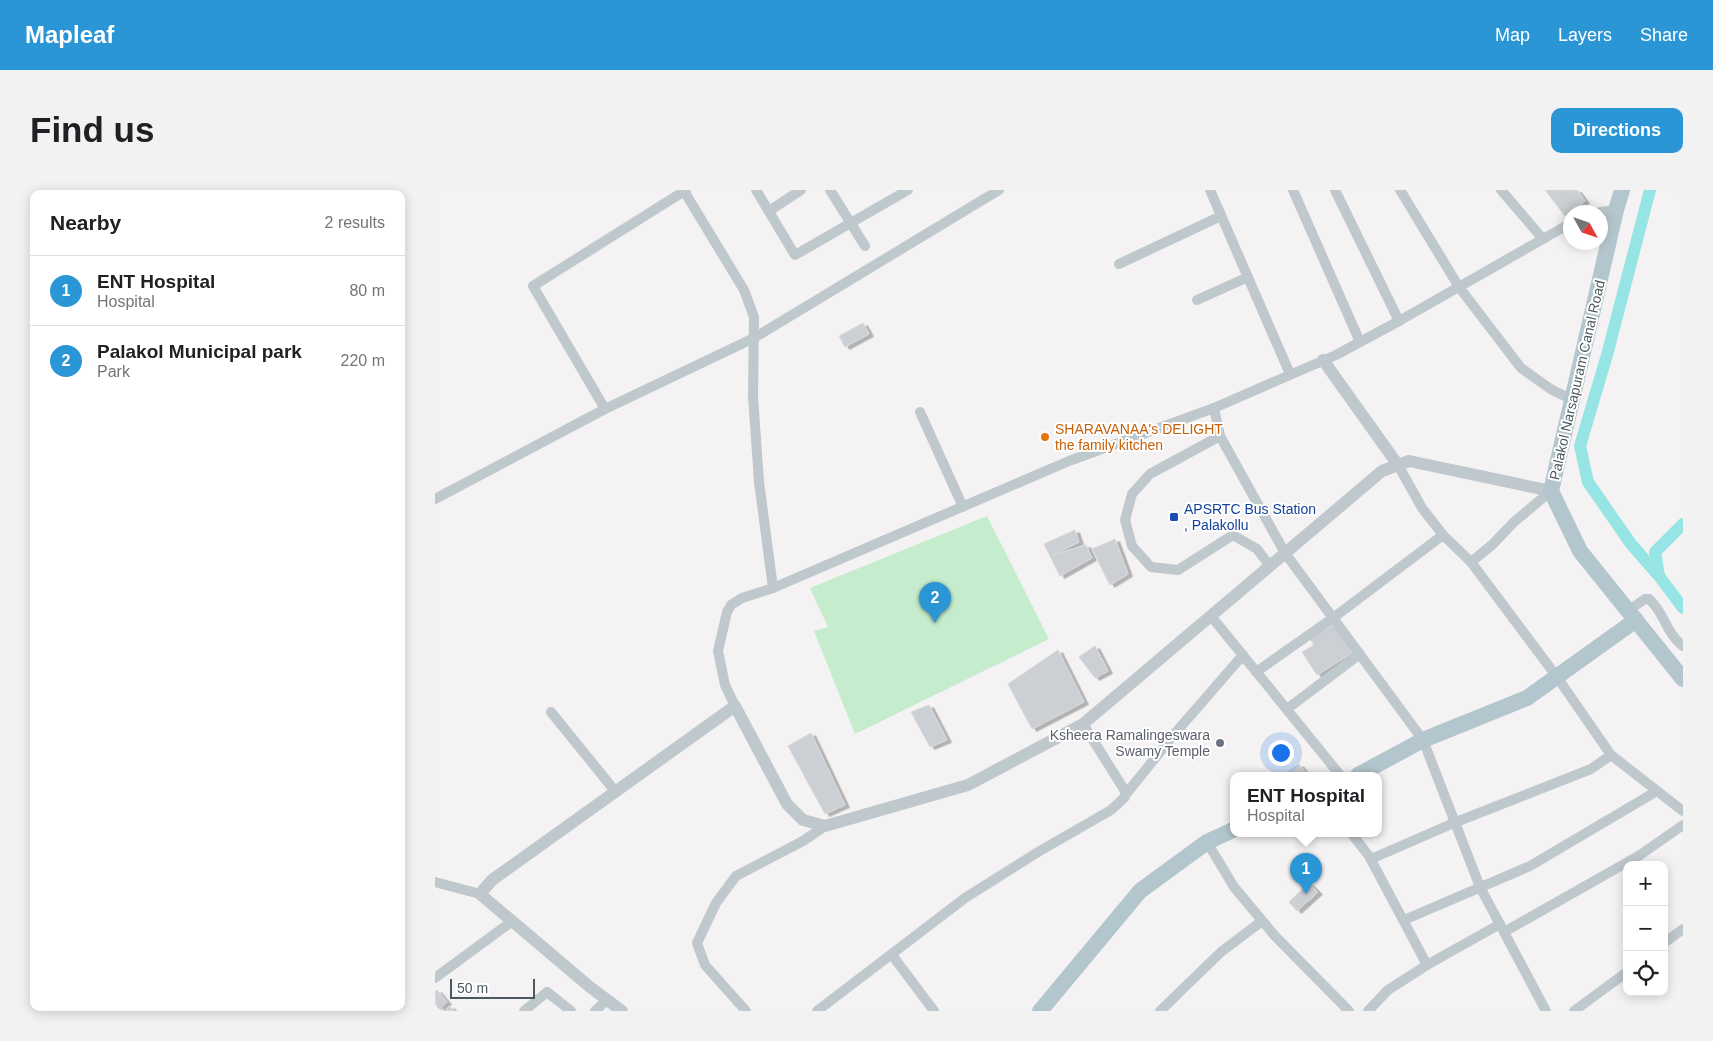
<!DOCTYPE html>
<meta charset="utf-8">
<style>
:root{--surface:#fff;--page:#f2f2f2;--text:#202124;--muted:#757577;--line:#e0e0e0;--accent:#2b96d5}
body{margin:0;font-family:Arial,sans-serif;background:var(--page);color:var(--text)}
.controls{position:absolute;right:15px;bottom:15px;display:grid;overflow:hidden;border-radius:10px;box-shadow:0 2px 12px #0003}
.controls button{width:45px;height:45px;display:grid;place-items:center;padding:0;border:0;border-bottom:1px solid var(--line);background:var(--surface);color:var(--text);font:25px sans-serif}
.compass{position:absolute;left:1128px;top:15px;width:45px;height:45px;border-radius:50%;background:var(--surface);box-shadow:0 2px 12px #0003;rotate:130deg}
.scale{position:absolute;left:15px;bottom:12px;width:85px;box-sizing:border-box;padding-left:5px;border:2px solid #4b585e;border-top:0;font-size:14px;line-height:18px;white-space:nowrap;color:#4b585e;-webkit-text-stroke:4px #fff;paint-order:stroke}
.you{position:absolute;left:845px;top:562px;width:18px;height:18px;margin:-12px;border:4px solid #fff;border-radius:50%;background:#1a73e8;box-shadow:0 0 0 8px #1a73e833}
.badge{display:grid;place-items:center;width:32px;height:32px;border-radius:50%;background:var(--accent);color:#fff;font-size:16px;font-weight:700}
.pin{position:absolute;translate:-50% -41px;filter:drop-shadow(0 1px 2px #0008)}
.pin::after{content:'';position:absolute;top:26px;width:18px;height:15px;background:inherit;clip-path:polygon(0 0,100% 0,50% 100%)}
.popup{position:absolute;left:795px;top:582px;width:152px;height:65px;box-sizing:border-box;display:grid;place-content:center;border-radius:10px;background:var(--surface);filter:drop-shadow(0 1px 4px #0005);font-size:16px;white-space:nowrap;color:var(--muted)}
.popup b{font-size:19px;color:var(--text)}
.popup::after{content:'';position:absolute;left:50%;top:100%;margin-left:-10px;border:10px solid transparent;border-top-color:var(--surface)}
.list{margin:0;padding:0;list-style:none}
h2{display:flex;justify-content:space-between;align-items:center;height:65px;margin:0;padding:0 20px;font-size:21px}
h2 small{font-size:16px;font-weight:400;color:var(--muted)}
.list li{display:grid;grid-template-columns:32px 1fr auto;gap:15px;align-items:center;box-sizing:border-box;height:70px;padding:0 20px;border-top:1px solid var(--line)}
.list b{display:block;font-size:19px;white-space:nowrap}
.list p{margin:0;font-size:16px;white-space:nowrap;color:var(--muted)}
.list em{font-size:16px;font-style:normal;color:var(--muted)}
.icon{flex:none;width:28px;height:28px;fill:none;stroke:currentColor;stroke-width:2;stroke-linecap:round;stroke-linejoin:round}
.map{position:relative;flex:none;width:1248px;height:821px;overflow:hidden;border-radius:10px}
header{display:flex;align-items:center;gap:30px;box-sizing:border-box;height:70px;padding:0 25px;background:var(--accent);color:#fff}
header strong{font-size:24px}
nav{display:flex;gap:28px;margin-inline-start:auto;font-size:18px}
.intro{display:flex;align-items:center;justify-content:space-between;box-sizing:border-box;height:120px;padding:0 30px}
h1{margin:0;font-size:35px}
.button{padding:12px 22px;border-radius:10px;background:var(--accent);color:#fff;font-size:18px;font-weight:700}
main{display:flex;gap:30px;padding:0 30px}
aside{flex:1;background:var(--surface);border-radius:10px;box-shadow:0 2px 12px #0003}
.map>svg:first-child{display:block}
.green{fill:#c5eccd}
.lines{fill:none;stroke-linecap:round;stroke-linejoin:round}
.canal{stroke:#97e4e5;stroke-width:12}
.building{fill:#ccd0d4;stroke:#d6d9dc;filter:url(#shadow)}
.minor{stroke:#bfc8cd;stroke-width:10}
.tertiary{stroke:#bfc8cd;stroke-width:12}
.primary{stroke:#b4c6cd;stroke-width:16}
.food-dot{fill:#e8710a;stroke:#fff;stroke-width:2}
.transit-dot{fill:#1a4fb4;stroke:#fff;stroke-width:2}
.worship-dot{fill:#6b7280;stroke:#fff;stroke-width:2}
.labels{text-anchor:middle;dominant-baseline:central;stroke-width:4;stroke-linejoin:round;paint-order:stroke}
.street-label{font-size:14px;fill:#4b585e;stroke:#fff}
.food-label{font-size:14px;fill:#c56008;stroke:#fff;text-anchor:start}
.transit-label{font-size:14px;fill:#164399;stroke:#fff;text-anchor:start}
.worship-label{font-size:14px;fill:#5b616d;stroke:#fff;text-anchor:end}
</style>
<header>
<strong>Mapleaf</strong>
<nav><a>Map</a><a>Layers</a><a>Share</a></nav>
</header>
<div class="intro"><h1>Find us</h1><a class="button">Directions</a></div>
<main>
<aside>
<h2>Nearby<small>2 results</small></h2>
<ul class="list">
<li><span class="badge">1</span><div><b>ENT Hospital</b><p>Hospital</p></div><em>80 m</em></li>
<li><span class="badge">2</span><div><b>Palakol Municipal park</b><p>Park</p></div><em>220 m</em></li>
</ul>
</aside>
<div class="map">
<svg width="1248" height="821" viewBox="0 0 1248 821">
<defs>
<filter id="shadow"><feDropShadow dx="4.5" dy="2.5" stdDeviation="0" flood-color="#0004"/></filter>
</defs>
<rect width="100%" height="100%" fill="#f4f2f2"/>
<polygon class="green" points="552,326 614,449 420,544 379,441 393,437 375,398"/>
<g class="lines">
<g class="canal">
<polyline points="1215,0 1172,165 1145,256 1153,292 1196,354 1224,386"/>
<polyline points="1248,334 1220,362 1224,386 1248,418"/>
</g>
</g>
<g class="building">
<polygon points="1110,0 1142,0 1150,11 1130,26"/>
<polygon points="428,133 434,144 410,157 404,146"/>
<polygon points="640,340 644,352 615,366 609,354"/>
<polygon points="680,349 693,384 675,395 657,359"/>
<polygon points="651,355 657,368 625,386 615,366"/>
<polygon points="898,435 917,463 882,485 867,462 879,455 875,449"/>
<polygon points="660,456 673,481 660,488 644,467"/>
<polygon points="623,460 649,512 597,539 573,494"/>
<polygon points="494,515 512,550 495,557 476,522"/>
<polygon points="376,543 410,615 390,624 353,556"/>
<polygon points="864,574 872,585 854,585 852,583"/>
<polygon points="874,693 883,702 862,721 854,712"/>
<polygon points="2,800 12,812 6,817 9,821 15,816 19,821 0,821 0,802"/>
</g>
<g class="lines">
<g class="minor">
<polyline points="321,0 360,65 473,0"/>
<polyline points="395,0 430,56"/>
<polyline points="775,0 855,184"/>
<polyline points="858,0 925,152"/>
<polyline points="900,0 964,131"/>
<polyline points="965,0 1024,97 1086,178 1117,200 1136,209"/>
<polyline points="1066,0 1108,49"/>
<polyline points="249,1 309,100 319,127 318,206 324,292 338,398"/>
<polyline points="334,21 366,0"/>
<polyline points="1165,22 1181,20"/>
<polyline points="684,74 786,26"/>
<polyline points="762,110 813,87"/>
<polyline points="779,218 785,246 850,363 988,550 1045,697 1111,821"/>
<polyline points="170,219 98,96 251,0"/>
<polyline points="485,222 528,317"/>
<polyline points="785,246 715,284 697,304 690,330 697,356 716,377 743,380 798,345 822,359 835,376"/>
<polyline points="963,275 987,318 1008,345 1036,372"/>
<polyline points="1116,301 1079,332 1057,355 1036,372 1122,487 1176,565 1248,621"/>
<polyline points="0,309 170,219 319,148 564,0"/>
<path d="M1194 420 1210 409H1214C1230 423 1230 442 1248 456"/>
<polyline points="776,426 905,585"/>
<polyline points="821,482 898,428 1008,345"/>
<polyline points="300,516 290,495 283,461 292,422 296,415 307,408 338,398 634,271 779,218 901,165 964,131 1136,33"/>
<polyline points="852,519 925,464"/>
<polyline points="116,522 180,601"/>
<polyline points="691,604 742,541 808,465"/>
<polyline points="916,643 934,666 992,775"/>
<polyline points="772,652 799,697 840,746 914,821"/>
<polyline points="936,669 1021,632 1156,579 1176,565"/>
<polyline points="0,692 45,704"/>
<polyline points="969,730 1095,676 1222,601"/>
<polyline points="1069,742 1205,665 1248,635"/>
<polyline points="1229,753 1248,739"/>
<polyline points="457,765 499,821"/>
<polyline points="0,788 76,732"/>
<polyline points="89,821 112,802 136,821"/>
<polyline points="160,821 172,810"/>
<polyline points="311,821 270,775 262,753 281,713 301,686 368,651 390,636"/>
<polyline points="382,821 530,708 603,662 676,620 690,607 690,601 648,534"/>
<polyline points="725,821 786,762 827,731"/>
<polyline points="933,821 953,800 992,775 1065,734"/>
<polyline points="1139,821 1192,782"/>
</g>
<g class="tertiary">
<polyline points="888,170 963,275"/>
<polyline points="187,821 155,797 45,704 57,690 300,516 352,614 368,630 390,636 533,595 648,534 947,281 974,271 1116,301"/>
</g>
<g class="primary">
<polyline points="1187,0 1181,20 1116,301 1145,361 1248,489"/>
<polyline points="923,585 988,550 1092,508 1201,430"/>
<polyline points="605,821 705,701 772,652 798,640"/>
</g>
</g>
<circle class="food-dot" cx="610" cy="247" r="5"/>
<rect class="transit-dot" x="734" y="322" width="10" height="10" rx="2.5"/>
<circle class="worship-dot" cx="785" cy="553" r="5"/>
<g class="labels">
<g class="street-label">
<text transform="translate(1142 190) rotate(-77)">Palakol Narsapuram Canal Road</text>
</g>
<g class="food-label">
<text x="620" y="239">SHARAVANAA's DELIGHT<tspan x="620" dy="16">the family kitchen</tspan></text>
</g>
<g class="transit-label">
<text x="749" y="319">APSRTC Bus Station<tspan x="749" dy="16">, Palakollu</tspan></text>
</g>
<g class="worship-label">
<text x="775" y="545">Ksheera Ramalingeswara<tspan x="775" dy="16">Swamy Temple</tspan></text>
</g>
</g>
</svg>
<div class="controls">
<button>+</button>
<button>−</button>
<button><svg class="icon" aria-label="locate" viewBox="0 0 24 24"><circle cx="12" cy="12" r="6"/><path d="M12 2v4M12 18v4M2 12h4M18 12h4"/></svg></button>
</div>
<svg class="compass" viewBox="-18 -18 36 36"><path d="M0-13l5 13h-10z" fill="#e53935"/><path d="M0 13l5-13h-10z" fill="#757577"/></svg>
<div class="scale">50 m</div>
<div class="you"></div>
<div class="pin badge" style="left:871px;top:704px">1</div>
<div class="popup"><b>ENT Hospital</b>Hospital</div>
<div class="pin badge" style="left:500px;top:433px">2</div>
</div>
</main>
